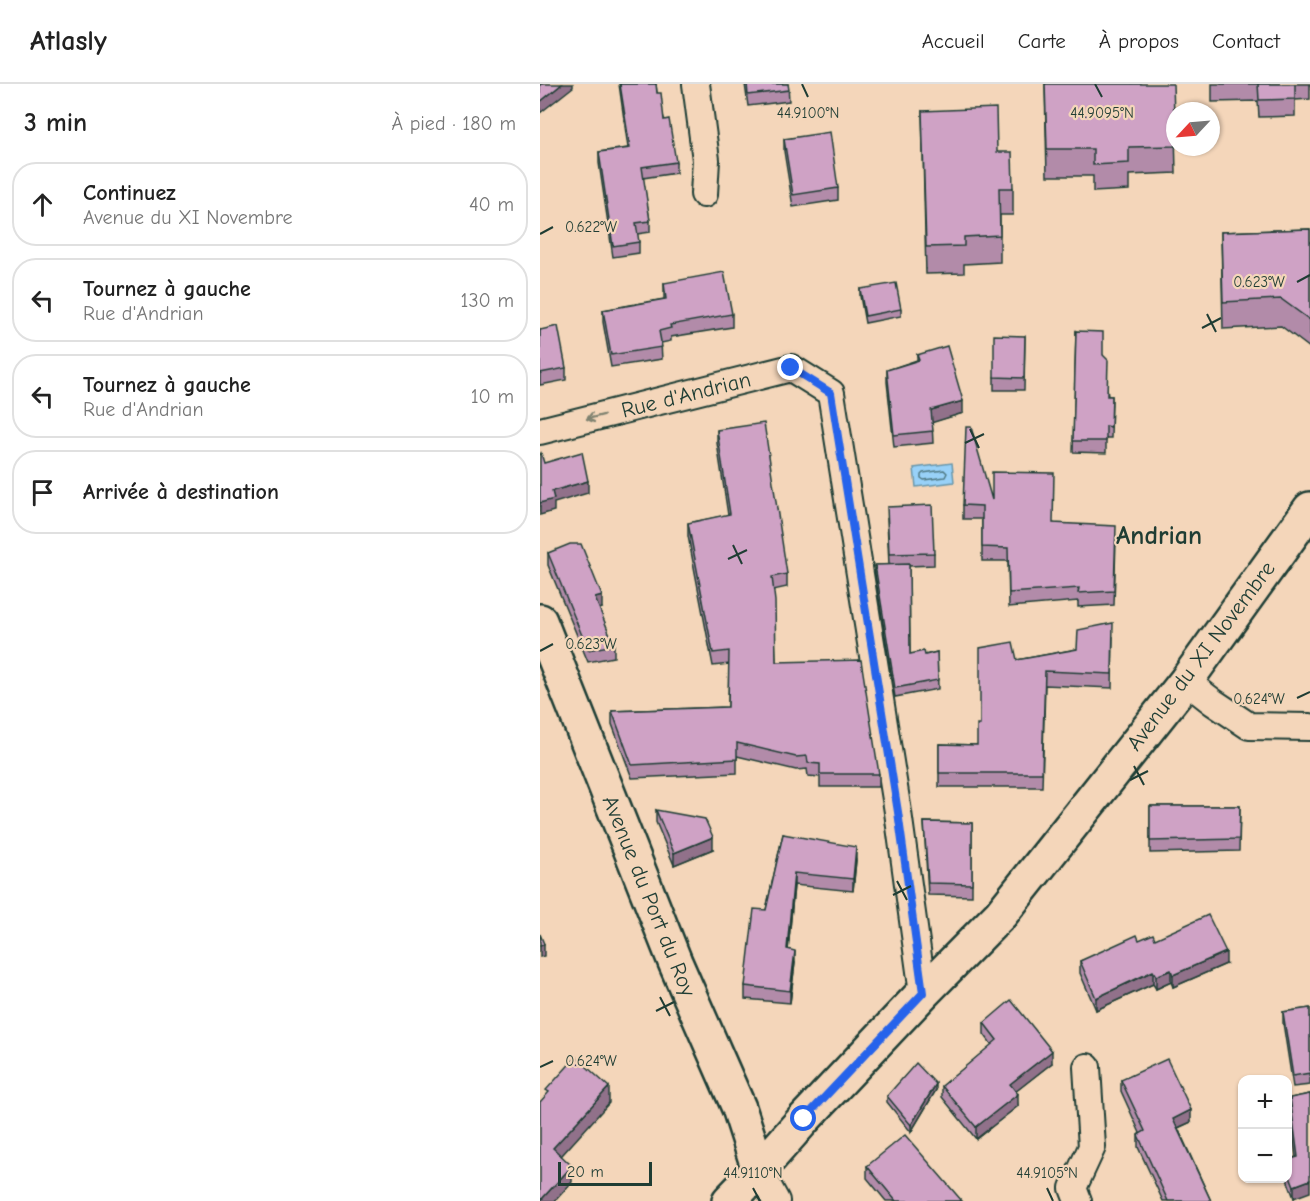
<!DOCTYPE html>
<html lang="fr">
<meta charset="utf-8">
<style>
:root{--surface:#fff;--page:#f6f6f6;--text:#222;--muted:#767676;--line:#e0e0e0}
body{margin:0;font-family:"Comic Neue",sans-serif;background:var(--page);color:var(--text)}
.controls{position:absolute;right:18px;bottom:18px;display:grid;overflow:hidden;border-radius:12px;box-shadow:0 2px 4px #0004}
.controls button{width:54px;height:54px;display:grid;place-items:center;padding:0;border:0;border-bottom:2px solid var(--line);background:var(--surface);color:var(--text);font:30px sans-serif}
.compass{position:absolute;left:626px;top:18px;width:54px;height:54px;border-radius:50%;background:var(--surface);box-shadow:0 2px 4px #0004;rotate:244deg}
.scale{position:absolute;left:18px;bottom:15px;width:94px;box-sizing:border-box;padding-left:6px;border:3px solid #1f3d34;border-top:0;font-size:16px;line-height:21px;white-space:nowrap;color:#1f3d34;-webkit-text-stroke:4px #f4d6ba;paint-order:stroke}
.stop{position:absolute;width:18px;height:18px;margin:-14px;border:4px solid #2563eb;border-radius:50%;background:#fff}
.stop.end{background:#2563eb;border-color:#fff;box-shadow:0 2px 6px #0008}
.list{margin:0;padding:0;list-style:none}
h2{display:flex;justify-content:space-between;align-items:center;height:78px;margin:0;padding:0 24px;font-size:26px}
h2 small{font-size:20px;font-weight:400;color:var(--muted)}
.list li{display:grid;grid-template-columns:39px 1fr auto;gap:18px;align-items:center;box-sizing:border-box;height:84px;margin:0 12px 12px;padding:0 12px;border:2px solid var(--line);border-radius:24px}
.list b{display:block;font-size:22px;white-space:nowrap}
.list p{margin:0;font-size:20px;white-space:nowrap;color:var(--muted)}
.list em{font-size:20px;font-style:normal;color:var(--muted)}
.icon{flex:none;width:33px;height:33px;fill:none;stroke:currentColor;stroke-width:2;stroke-linecap:round;stroke-linejoin:round}
.map{position:relative;flex:none;width:770px;height:1117px;overflow:hidden}
header{display:flex;align-items:center;gap:36px;box-sizing:border-box;height:84px;padding:0 30px;background:var(--surface);border-bottom:2px solid var(--line)}
header strong{font-size:28px}
nav{display:flex;gap:33px;margin-inline-start:auto;font-size:21px}
main{display:flex}
aside{flex:1;background:var(--surface)}
.map>svg:first-child{display:block}
.water{fill:#98d1f8;stroke:#6896aa;stroke-width:1.5}
.lines{fill:none;stroke-linecap:round;stroke-linejoin:round}
.shore{stroke:#4f7882;stroke-width:1.5}
.street-casing{stroke:#1f3d34;stroke-width:30}
.secondary-casing{stroke:#1f3d34;stroke-width:38}
.street{stroke:#f4d6ba;stroke-width:26}
.secondary{stroke:#f4d6ba;stroke-width:33}
.wall{fill:#b28ba9;stroke:#1f3d34;stroke-width:1.5}
.shaded-wall{fill:#91718a;stroke:#1f3d34;stroke-width:1.5}
.building{fill:#cfa2c5;stroke:#1f3d34;stroke-width:1.5}
.oneway{stroke:#7f8270}
.route{stroke:#2563eb;stroke-width:8}
.ticks{fill:none;stroke:#1f3d34;stroke-width:2}
.labels{text-anchor:middle;dominant-baseline:central;stroke-width:4.5;stroke-linejoin:round;paint-order:stroke}
.street-label{font-size:22px;fill:#1f3d34;stroke:#f4d6ba}
.quarter-label{font-size:26px;font-weight:bold;fill:#1f3d34;stroke:#f4d6ba}
.ticks-label{font-size:15px;text-anchor:middle;fill:#1f3d34;stroke:#f4d6ba;stroke-width:4.5;stroke-linejoin:round;paint-order:stroke}
</style>
<header>
<strong>Atlasly</strong>
<nav><a>Accueil</a><a>Carte</a><a>À propos</a><a>Contact</a></nav>
</header>
<main>
<aside>
<h2>3 min<small>À pied · 180 m</small></h2>
<ul class="list">
<li><svg class="icon" aria-label="ahead" viewBox="0 0 24 24"><path d="M12 20V5M6 11l6-6 6 6"/></svg><div><b>Continuez</b><p>Avenue du XI Novembre</p></div><em>40 m</em></li>
<li><svg class="icon" aria-label="left" viewBox="0 0 24 24"><path d="M17 20v-9H6M10 6l-5 5 5 5"/></svg><div><b>Tournez à gauche</b><p>Rue d'Andrian</p></div><em>130 m</em></li>
<li><svg class="icon" aria-label="left" viewBox="0 0 24 24"><path d="M17 20v-9H6M10 6l-5 5 5 5"/></svg><div><b>Tournez à gauche</b><p>Rue d'Andrian</p></div><em>10 m</em></li>
<li><svg class="icon" aria-label="arrive" viewBox="0 0 24 24"><path d="M6 21V4h12l-3 4 3 4H6"/></svg><div><b>Arrivée à destination</b></div></li>
</ul>
</aside>
<div class="map">
<svg width="770" height="1117" viewBox="0 0 770 1117">
<rect width="100%" height="100%" fill="#f4d6ba"/>
<filter id="ink" filterUnits="userSpaceOnUse"><feTurbulence type="fractalNoise" baseFrequency=".0167" numOctaves="2"/><feDisplacementMap in="SourceGraphic" scale="12" xChannelSelector="R" yChannelSelector="G"/><feConvolveMatrix kernelMatrix="1 2 1 2 8 2 1 2 1" color-interpolation-filters="sRGB"/></filter>
<g filter="url(#ink)">
<polygon class="water" points="412,379 414,398 376,403 374,384"/>
<g class="lines">
<polygon class="shore" points="404,386 407,389 405,393 384,396 381,394 381,391 383,389"/>
<g class="street-casing">
<g id="street">
<polyline points="156,0 166,76 164,110"/>
<polyline points="0,347 251,284 291,309 358,728 383,909"/>
<polyline points="646,597 673,618 709,642 770,643"/>
<polyline points="219,1086 236,1117"/>
<polyline points="538,1117 533,1104 552,1063 547,983"/>
</g>
</g>
<g class="secondary-casing">
<g id="secondary">
<polyline points="0,537 135,878 199,1024 219,1086"/>
<polyline points="189,1117 219,1086 264,1035 383,909 461,830 646,597 770,425"/>
</g>
</g>
<use href="#street" class="street"/>
<use href="#secondary" class="secondary"/>
</g>
<g class="wall">
<polygon points="79,0 116,0 117,9 136,78 136,89 103,94 110,137 110,148 97,150 99,158 99,169 73,173 59,79 59,68 88,64"/>
<polygon points="205,0 248,0 249,17 208,22"/>
<polygon points="505,0 635,47 636,89 589,91 589,106 553,108 553,92 507,92"/>
<polygon points="672,0 770,0 770,15 755,16 755,32 719,33 718,17 672,18"/>
<polygon points="382,27 457,68 473,104 473,131 460,131 460,178 424,180 424,189 386,190"/>
<polygon points="244,55 298,104 298,116 253,123 244,67"/>
<polygon points="770,145 770,264 741,242 683,245 681,148"/>
<polygon points="124,199 192,230 192,243 131,253 131,257 121,259 122,275 71,283 63,238 63,226 124,215"/>
<polygon points="320,205 361,225 361,232 325,239 320,212"/>
<polygon points="0,246 26,284 26,296 0,301"/>
<polygon points="536,247 563,271 568,312 572,312 571,354 566,354 566,369 533,368"/>
<polygon points="485,252 484,306 454,306 454,293"/>
<polygon points="377,271 423,329 392,338 393,359 354,363 347,298 347,286 377,276"/>
<polygon points="177,346 247,490 247,503 233,506 236,578 339,690 339,703 280,703 280,693 268,692 267,685 256,686 197,672 197,689 92,694 72,640 72,627 188,623 189,580 173,582 148,452 148,439 188,431 177,359"/>
<polygon points="452,416 513,439 576,456 574,521 538,523 538,517 469,523 468,477 442,477 442,435 423,435 423,421"/>
<polygon points="347,435 394,469 394,481 369,482 370,570 385,571 397,568 398,605 355,613 335,490 335,481 349,481"/>
<polygon points="8,469 62,524 59,525 74,561 74,573 48,578 8,481"/>
<polygon points="573,553 572,604 505,601 502,703 399,703 399,660 437,661 477,576 537,565"/>
<polygon points="610,722 700,722 699,767 610,769"/>
<polygon points="116,726 173,765 134,781 116,738"/>
<polygon points="384,738 432,739 432,812 388,811"/>
<polygon points="243,750 316,776 313,807 254,801 248,866 255,879 250,919 205,915 205,902 226,826"/>
<polygon points="615,855 686,880 633,903 631,898 616,905 613,900 556,926 540,889 540,877 599,856"/>
<polygon points="770,924 770,1001 753,1003 743,939 743,928"/>
<polygon points="444,939 512,979 476,1007 478,1022 436,1055 402,1013 402,1002 452,961 444,950"/>
<polygon points="581,996 651,1038 638,1044 671,1117 623,1117 598,1063 598,1051 600,1049 581,1007"/>
<polygon points="396,1006 371,1048 347,1018 347,1012"/>
<polygon points="770,1010 754,1114 747,1095 747,1076 756,1073 750,1026 750,1014"/>
<polygon points="327,1082 422,1117 346,1117 327,1094"/>
</g>
<g class="shaded-wall">
<polygon points="22,0 33,0 33,3 0,29 0,18"/>
<polygon points="423,317 423,329 391,339 391,326"/>
<polygon points="48,397 48,409 14,419 14,427 0,431 0,419 12,407"/>
<polygon points="62,512 62,524 55,527 55,514"/>
<polygon points="173,753 173,765 134,781 134,769"/>
<polygon points="316,763 316,776 313,807 313,795"/>
<polygon points="254,789 254,801 247,878 247,865"/>
<polygon points="4,860 4,872 0,873 0,862"/>
<polygon points="255,867 255,879 250,919 250,907"/>
<polygon points="686,868 686,880 633,903 633,891"/>
<polygon points="631,886 631,898 616,905 616,892"/>
<polygon points="613,887 613,900 556,926 556,914"/>
<polygon points="512,967 512,979 470,1012 470,1000"/>
<polygon points="396,1000 396,1006 371,1048 371,1041"/>
<polygon points="69,1003 69,1019 13,1081 13,1064"/>
<polygon points="478,1010 478,1022 436,1055 436,1043"/>
<polygon points="651,1026 651,1038 633,1046 633,1035"/>
<polygon points="32,1082 32,1098 15,1117 0,1117"/>
<polygon points="770,1096 770,1108 754,1114 754,1102"/>
</g>
<g class="building">
<polygon points="0,0 22,0 0,18"/>
<polygon points="80,0 116,0 117,9 121,9 124,36 129,35 136,78 102,83 110,137 96,139 99,158 73,162 59,68 90,64"/>
<polygon points="207,0 248,0 249,6 208,11"/>
<polygon points="505,0 633,0 635,62 589,63 589,79 553,81 553,65 507,65"/>
<polygon points="718,0 755,0 755,15 719,16"/>
<polygon points="456,24 457,68 472,68 473,104 459,104 460,151 424,153 424,162 386,163 382,27"/>
<polygon points="290,48 298,104 253,111 244,55"/>
<polygon points="770,145 770,236 741,215 683,218 681,148"/>
<polygon points="184,188 192,230 130,241 131,244 119,247 122,263 71,271 63,226 126,215 124,199"/>
<polygon points="356,199 361,225 325,232 320,205"/>
<polygon points="18,242 26,284 0,289 0,246"/>
<polygon points="536,247 563,248 563,271 568,276 567,312 572,312 571,343 566,342 566,357 533,357"/>
<polygon points="454,251 485,252 484,294 454,293"/>
<polygon points="407,262 423,317 391,326 393,347 354,351 347,286 379,276 377,271"/>
<polygon points="224,339 247,490 232,493 235,517 236,578 321,576 339,690 280,690 280,680 268,679 267,672 256,673 197,659 197,675 92,681 72,627 188,623 189,567 173,569 148,439 190,430 177,346"/>
<polygon points="426,343 431,343 452,416 452,388 514,389 513,439 576,442 574,507 538,509 539,504 469,509 468,464 442,463 442,422 423,421"/>
<polygon points="42,368 48,397 12,407 14,415 0,419 0,371 1,369 4,379"/>
<polygon points="392,421 394,469 349,470 347,423"/>
<polygon points="30,460 41,460 62,512 55,514 74,561 48,566 8,469"/>
<polygon points="369,480 370,570 384,567 385,571 397,568 398,596 355,604 335,481"/>
<polygon points="573,539 572,590 505,587 502,689 399,689 399,660 437,661 437,641 440,641 440,564 473,558 477,576 537,565 538,546"/>
<polygon points="610,722 700,722 699,755 610,757"/>
<polygon points="116,726 165,735 173,753 134,769"/>
<polygon points="384,738 432,739 432,800 388,799"/>
<polygon points="243,750 316,763 313,795 254,789 247,865 255,867 250,907 205,902 214,825 226,826"/>
<polygon points="668,831 686,868 633,891 631,886 616,892 613,887 556,914 540,877 597,851 599,856 613,850 615,855"/>
<polygon points="0,850 4,860 0,862"/>
<polygon points="471,916 512,967 470,1000 478,1010 436,1043 402,1002 457,956 444,939"/>
<polygon points="770,924 770,989 753,992 743,928"/>
<polygon points="36,973 69,1003 13,1064 32,1082 0,1117 0,1018 9,1008 6,1006"/>
<polygon points="627,975 651,1026 633,1035 671,1117 628,1117 598,1051 605,1047 581,996"/>
<polygon points="376,979 396,1000 371,1041 347,1012"/>
<polygon points="770,1010 770,1096 754,1102 747,1084 747,1076 758,1073 750,1014"/>
<polygon points="365,1051 422,1117 356,1117 327,1082"/>
</g>
<defs><path id="oneway-shaft" d="M-6 0H5M1.5-3L5.5 0L1.5 3" fill="none" stroke-width="1.6" stroke-linecap="round" stroke-linejoin="round" transform="scale(1.5)"/></defs>
<use class="oneway" href="#oneway-shaft" transform="translate(55 333) rotate(166)"/>
</g>
<g class="lines" filter="url(#ink)">
<polyline class="route" points="251,284 291,309 358,728 383,909 264,1035"/>
</g>
<path class="ticks" d="M262 0 268 13M555 0 562 13M0 150 13 143M757 198 770 191M667 230 676 248M662 244 681 234M430 345 439 364M425 359 444 350M193 461 202 480M188 475 207 466M0 567 13 560M757 614 770 608M594 682 604 701M590 696 608 687M357 797 367 816M353 811 371 802M120 913 130 932M116 927 134 918M0 983 13 977M213 1104 220 1117M507 1104 513 1117"/>
<g class="labels">
<g class="street-label">
<text transform="translate(146 311) rotate(-14)">Rue d'Andrian</text>
<text transform="translate(661 572) rotate(-53)">Avenue du XI Novembre</text>
<text transform="translate(109 812) rotate(68)">Avenue du Port du Roy</text>
</g>
<g class="quarter-label">
<text x="619" y="452">Andrian</text>
</g>
</g>
<g class="ticks-label">
<text x="268" y="34">44.9100°N</text>
<text x="562" y="34">44.9095°N</text>
<text x="51" y="148">0.622°W</text>
<text x="719" y="203">0.623°W</text>
<text x="51" y="565">0.623°W</text>
<text x="719" y="620">0.624°W</text>
<text x="51" y="982">0.624°W</text>
<text x="213" y="1094">44.9110°N</text>
<text x="507" y="1094">44.9105°N</text>
</g>
</svg>
<div class="controls">
<button>+</button>
<button>−</button>
</div>
<svg class="compass" viewBox="-18 -18 36 36"><path d="M0-13l5 13h-10z" fill="#e53935"/><path d="M0 13l5-13h-10z" fill="#767676"/></svg>
<div class="scale">20 m</div>
<div class="stop" style="left:264px;top:1035px"></div>
<div class="stop end" style="left:251px;top:284px"></div>
</div>
</main>
